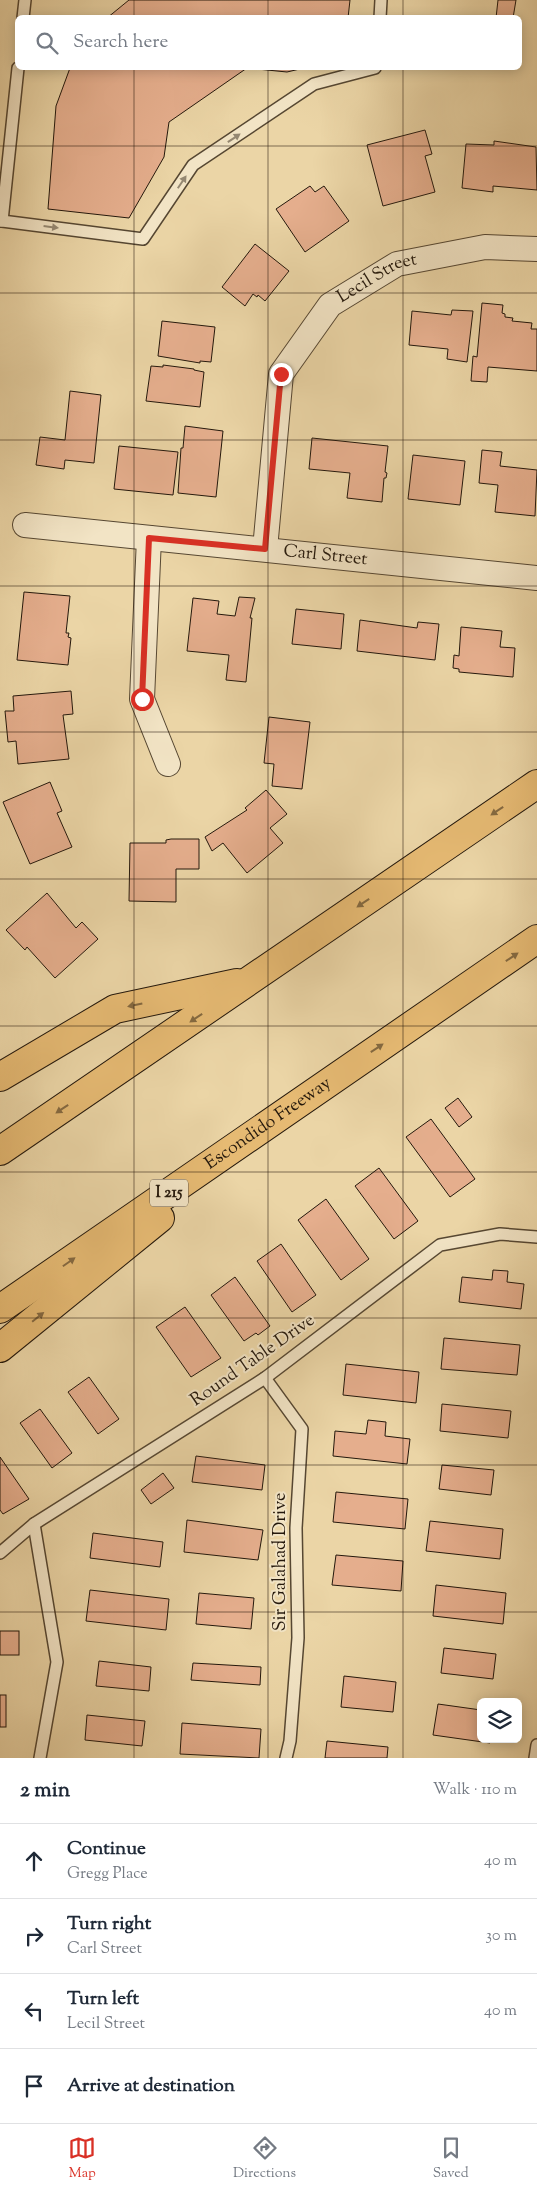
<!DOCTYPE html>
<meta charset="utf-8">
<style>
:root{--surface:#fff;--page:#f2f2f3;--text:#1f2937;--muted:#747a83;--line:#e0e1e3;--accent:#d93025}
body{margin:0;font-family:"Sorts Mill Goudy",serif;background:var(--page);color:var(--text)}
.controls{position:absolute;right:15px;bottom:15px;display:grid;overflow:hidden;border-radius:8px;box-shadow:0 2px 12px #0003}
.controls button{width:45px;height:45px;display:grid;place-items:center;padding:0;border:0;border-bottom:1px solid var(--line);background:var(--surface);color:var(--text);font:25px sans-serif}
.stop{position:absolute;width:15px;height:15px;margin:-11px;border:4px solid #d93025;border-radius:50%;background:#fff}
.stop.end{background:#d93025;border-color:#fff;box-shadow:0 1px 5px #0008}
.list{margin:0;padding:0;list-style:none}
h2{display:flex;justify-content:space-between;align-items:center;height:65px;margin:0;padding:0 20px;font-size:21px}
h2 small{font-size:16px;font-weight:400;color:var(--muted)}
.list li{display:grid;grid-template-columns:32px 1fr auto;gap:15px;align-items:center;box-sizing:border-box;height:75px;padding:0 20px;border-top:1px solid var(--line)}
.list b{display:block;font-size:19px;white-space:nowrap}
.list p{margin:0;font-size:16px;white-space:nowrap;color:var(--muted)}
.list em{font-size:16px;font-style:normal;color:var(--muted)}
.icon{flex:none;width:28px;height:28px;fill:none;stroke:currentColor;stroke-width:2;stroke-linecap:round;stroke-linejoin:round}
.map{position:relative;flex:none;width:537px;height:1758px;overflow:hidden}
.search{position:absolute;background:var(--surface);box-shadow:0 2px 12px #0003;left:15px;right:15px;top:15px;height:55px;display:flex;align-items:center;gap:12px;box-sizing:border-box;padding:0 18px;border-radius:8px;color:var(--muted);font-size:19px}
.sheet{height:365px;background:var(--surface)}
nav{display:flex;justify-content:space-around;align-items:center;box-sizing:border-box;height:70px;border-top:1px solid var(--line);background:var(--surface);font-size:14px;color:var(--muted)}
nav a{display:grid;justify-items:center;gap:2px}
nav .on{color:var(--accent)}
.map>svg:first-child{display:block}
.building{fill:#e5ae8d;stroke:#24180c}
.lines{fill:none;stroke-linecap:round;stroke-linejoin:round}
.service-casing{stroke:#564732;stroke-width:14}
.minor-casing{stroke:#564732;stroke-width:26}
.motorway-casing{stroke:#24180c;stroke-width:30}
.service{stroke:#f2e4c5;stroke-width:11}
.minor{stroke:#f2e4c5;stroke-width:24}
.motorway{stroke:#e6ba73;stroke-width:28}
.oneway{fill:#958872}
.oneway2{fill:#856940}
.route{stroke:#d93025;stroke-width:6}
.grid{fill:none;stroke:#24180c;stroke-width:1;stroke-opacity:0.55}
.labels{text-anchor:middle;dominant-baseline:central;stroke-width:4;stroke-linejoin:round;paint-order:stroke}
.shield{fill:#f2e4c5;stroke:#625544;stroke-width:1}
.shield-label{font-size:16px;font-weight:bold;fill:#24180c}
.street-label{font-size:18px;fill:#24180c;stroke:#f2e4c5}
</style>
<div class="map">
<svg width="537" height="1758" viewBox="0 0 537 1758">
<rect width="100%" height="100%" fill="#ebd5a6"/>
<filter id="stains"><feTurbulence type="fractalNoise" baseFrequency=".004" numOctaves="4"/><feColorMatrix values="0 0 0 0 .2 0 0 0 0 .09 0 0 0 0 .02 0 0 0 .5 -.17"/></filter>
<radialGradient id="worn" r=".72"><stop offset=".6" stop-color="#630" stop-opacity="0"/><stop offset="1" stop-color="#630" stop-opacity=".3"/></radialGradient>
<g class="building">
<polygon points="129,0 350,0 348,18 107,18"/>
<polygon points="498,0 516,0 513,18 496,18"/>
<polygon points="70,68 304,68 287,72 247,68 169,122 164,157 129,218 48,209 56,106"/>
<polygon points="425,130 432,154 425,156 435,192 383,206 367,145"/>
<polygon points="494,141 536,147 537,190 493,186 493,192 462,188 466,144 494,145"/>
<polygon points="310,186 315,192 324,186 349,221 305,252 276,209"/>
<polygon points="255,244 289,271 265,301 258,295 257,297 253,294 245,306 222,287"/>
<polygon points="482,303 503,305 502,313 505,314 505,317 513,318 512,321 532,323 531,329 537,329 537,371 488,367 487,382 471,381 473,356 477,357"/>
<polygon points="452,310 473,311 467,362 447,359 448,349 409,345 412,311 451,315"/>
<polygon points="162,321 215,327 211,362 200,361 200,363 158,356"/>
<polygon points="163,365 194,369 194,370 204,372 200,407 146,401 151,366 163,367"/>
<polygon points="70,391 101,395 94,463 65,460 64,469 36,465 40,437 65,440"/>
<polygon points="185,426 223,431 216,497 178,493 181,448 183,448"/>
<polygon points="312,438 388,446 385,472 387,473 386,478 384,478 382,502 347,498 350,473 309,469"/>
<polygon points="119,446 178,452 173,495 114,489"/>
<polygon points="482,450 502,452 500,466 537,470 535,516 495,512 498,485 479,483"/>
<polygon points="413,455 465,461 460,505 408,499"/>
<polygon points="24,592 70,596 66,633 69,633 68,637 71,638 68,665 17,660"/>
<polygon points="239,597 255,598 250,618 252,618 246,682 226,680 229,655 187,651 193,598 219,601 217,614 235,616"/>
<polygon points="296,609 344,614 341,649 292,644"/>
<polygon points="360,620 417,628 418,622 439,624 435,660 357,651"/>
<polygon points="461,627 502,631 500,647 515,648 513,677 459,672 459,669 453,668 454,655 459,656"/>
<polygon points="71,691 73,714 63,715 69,759 18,764 16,741 8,742 5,711 14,711 13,696"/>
<polygon points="269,717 310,722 302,789 272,786 274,764 264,763"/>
<polygon points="50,782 62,811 57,813 72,847 30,864 3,802"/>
<polygon points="266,790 287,814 270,828 283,843 247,873 223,843 212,851 205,837 247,810 245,808"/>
<polygon points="171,839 199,839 199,869 176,869 176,902 129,901 130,843 166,843 166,840"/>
<polygon points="47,893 76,928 82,922 98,939 55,978 27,947 25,950 6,930"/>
<polygon points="458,1098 472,1117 459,1127 445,1108"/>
<polygon points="431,1119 475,1179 450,1197 406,1137"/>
<polygon points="379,1168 418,1221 394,1239 355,1186"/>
<polygon points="326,1199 369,1259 341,1280 298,1220"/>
<polygon points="281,1244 316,1295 292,1312 257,1261"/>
<polygon points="493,1270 508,1271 507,1282 524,1284 521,1309 459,1302 462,1277 492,1280"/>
<polygon points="235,1277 270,1326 258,1335 256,1333 244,1341 211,1295"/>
<polygon points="185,1307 221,1358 191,1377 156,1327"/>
<polygon points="444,1338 520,1345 517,1375 441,1369"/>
<polygon points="346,1364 419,1372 416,1403 343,1395"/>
<polygon points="89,1377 119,1419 98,1434 68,1392"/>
<polygon points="442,1404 511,1411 508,1438 440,1431"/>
<polygon points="40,1409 72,1453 52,1468 20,1423"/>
<polygon points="368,1420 386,1422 385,1436 410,1439 407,1464 333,1456 335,1431 366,1434"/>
<polygon points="196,1456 265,1465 262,1490 192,1482"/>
<polygon points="0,1457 29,1499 3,1514 0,1510"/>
<polygon points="442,1465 494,1470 491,1495 439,1489"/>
<polygon points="163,1473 174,1488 151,1504 141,1490"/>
<polygon points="336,1492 408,1499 405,1529 333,1522"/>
<polygon points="187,1520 263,1530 258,1560 184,1552"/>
<polygon points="430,1521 503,1529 500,1559 426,1551"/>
<polygon points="93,1533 163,1542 160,1567 90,1558"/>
<polygon points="336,1555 403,1561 401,1591 332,1585"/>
<polygon points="436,1585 506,1593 503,1624 433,1616"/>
<polygon points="90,1590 169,1599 166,1630 86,1621"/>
<polygon points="199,1593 254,1598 251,1629 196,1624"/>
<rect x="0" y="1631" width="19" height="24"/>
<polygon points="444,1648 496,1654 493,1679 441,1673"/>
<polygon points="99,1661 151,1667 149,1691 96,1686"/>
<polygon points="193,1663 261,1667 260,1685 191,1680"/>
<polygon points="344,1676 396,1682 393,1712 341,1707"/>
<rect x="0" y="1695" width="6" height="32"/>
<polygon points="438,1704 481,1710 481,1739 490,1739 490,1743 433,1735"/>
<polygon points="87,1715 145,1721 142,1746 85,1740"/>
<polygon points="182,1723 261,1729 259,1758 180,1754"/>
<polygon points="327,1741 388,1747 387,1758 325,1758"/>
</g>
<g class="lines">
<g class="service-casing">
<g id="service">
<polyline points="23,18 25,0"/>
<polyline points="380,18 381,0"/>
<polyline points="0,221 2,221 18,68"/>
<polyline points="2,221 143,239 193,165 314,84 375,68"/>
<polyline points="265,1378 302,1429 296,1528 298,1638 290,1741 286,1758"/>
<polyline points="34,1524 57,1662 40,1758"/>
<polyline points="0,1553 34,1524 265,1378 440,1245 500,1234 537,1237"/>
<polyline points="535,1758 537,1745"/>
</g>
</g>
<g class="minor-casing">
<g id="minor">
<path id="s1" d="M25 525 537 578"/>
<polyline points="149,538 142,699 168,764"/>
<path id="s2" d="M265 549 281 374 330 305 397 264 485 247 537 249"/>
</g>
</g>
<g class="motorway-casing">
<g id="motorway">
<polyline points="0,1077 115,1009 237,983"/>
<polyline points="0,1151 537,784"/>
<path id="s3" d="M0 1309 537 939"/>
<polyline points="0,1348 160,1218"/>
</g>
</g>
<use href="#service" class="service"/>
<use href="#minor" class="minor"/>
<use href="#motorway" class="motorway"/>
</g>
<defs><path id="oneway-solid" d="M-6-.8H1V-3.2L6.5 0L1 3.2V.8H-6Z" transform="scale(1.25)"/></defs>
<g class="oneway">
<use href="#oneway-solid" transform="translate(234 138) rotate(-34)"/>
<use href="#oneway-solid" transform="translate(182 182) rotate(-56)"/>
<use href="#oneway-solid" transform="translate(51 227) rotate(7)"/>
</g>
<g class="oneway2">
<use href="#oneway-solid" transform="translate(497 811) rotate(146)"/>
<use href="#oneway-solid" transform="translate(363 903) rotate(146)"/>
<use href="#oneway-solid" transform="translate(512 957) rotate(-34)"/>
<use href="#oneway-solid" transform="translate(135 1005) rotate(168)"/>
<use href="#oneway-solid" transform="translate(196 1018) rotate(146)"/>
<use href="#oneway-solid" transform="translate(377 1048) rotate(-34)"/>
<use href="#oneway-solid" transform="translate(62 1109) rotate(146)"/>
<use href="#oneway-solid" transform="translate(69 1262) rotate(-35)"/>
<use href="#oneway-solid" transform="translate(38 1317) rotate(-39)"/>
</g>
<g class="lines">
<polyline class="route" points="142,699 149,538 265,549 281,374"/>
</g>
<path class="grid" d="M134 0V18M268 0V18M403 0V18M134 68V1758M268 68V1758M403 68V1758M0 146H537M0 293H537M0 440H537M0 586H537M0 732H537M0 879H537M0 1026H537M0 1172H537M0 1318H537M0 1465H537M0 1612H537"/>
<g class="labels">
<rect class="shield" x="150" y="1179.5" width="38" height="27" rx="4"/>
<g class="shield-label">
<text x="169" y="1193">I 215</text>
</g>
<g class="street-label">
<text stroke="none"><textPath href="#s2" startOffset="315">Lecil Street</textPath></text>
<text stroke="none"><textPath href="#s1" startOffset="302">Carl Street</textPath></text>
<text stroke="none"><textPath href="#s3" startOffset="326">Escondido Freeway</textPath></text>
<text transform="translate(253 1361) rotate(-35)">Round Table Drive</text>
<text transform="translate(281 1562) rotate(-90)">Sir Galahad Drive</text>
</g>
</g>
<rect width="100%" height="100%" filter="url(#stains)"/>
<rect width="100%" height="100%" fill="url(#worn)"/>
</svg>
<div class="controls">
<button><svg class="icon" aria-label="layers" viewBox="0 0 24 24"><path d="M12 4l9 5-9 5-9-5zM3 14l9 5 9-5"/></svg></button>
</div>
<div class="stop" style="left:142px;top:699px"></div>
<div class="stop end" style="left:281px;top:374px"></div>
<div class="search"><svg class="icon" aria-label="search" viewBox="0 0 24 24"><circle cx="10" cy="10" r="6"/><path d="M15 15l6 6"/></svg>Search here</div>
</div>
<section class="sheet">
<h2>2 min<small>Walk · 110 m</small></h2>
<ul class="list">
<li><svg class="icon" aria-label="ahead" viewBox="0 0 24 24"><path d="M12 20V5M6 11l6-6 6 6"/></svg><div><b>Continue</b><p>Gregg Place</p></div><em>40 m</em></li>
<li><svg class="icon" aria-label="right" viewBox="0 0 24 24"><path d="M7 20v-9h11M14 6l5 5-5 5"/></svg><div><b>Turn right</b><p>Carl Street</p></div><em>30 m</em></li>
<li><svg class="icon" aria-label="left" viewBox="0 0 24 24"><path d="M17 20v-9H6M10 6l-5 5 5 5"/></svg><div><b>Turn left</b><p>Lecil Street</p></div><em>40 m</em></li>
<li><svg class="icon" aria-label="arrive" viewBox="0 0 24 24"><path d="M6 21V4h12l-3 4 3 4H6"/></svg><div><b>Arrive at destination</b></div></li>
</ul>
</section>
<nav>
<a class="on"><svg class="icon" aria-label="map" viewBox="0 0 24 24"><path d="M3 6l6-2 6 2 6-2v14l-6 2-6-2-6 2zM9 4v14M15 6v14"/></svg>Map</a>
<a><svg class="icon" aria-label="directions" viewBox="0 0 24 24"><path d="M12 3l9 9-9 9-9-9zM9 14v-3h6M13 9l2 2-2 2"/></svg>Directions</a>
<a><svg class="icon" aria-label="saved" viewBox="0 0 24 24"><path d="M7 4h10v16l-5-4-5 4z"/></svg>Saved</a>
</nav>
